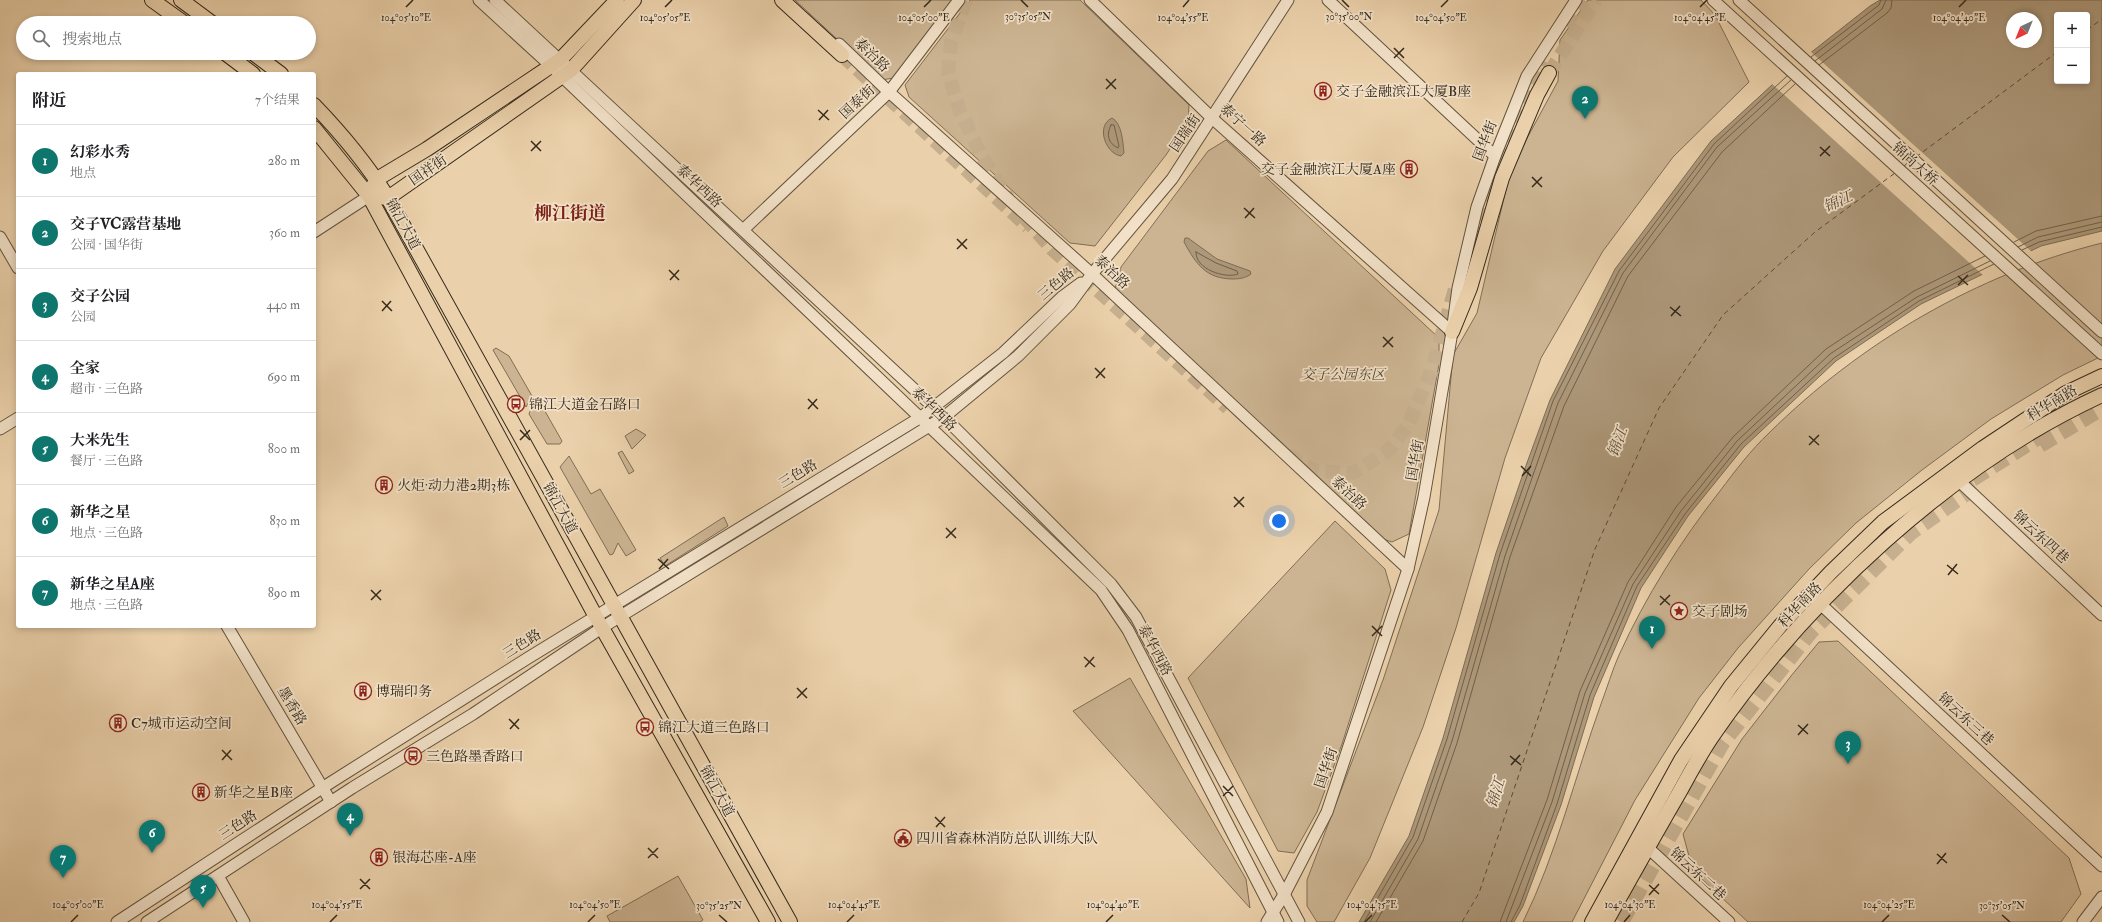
<!DOCTYPE html>
<html lang="zh">
<meta charset="utf-8">
<style>
:root{--surface:#fff;--page:#f2f2f2;--text:#202124;--muted:#757577;--line:#e0e0e0;--accent:#0f766e}
body{margin:0;font-family:"IM FELL Double Pica","Noto Serif SC",serif;background:var(--page);color:var(--text)}
.controls{position:absolute;right:12px;top:12px;display:grid;overflow:hidden;border-radius:4px;box-shadow:0 2px 6px #0003}
.controls button{width:36px;height:36px;display:grid;place-items:center;padding:0;border:0;border-bottom:1px solid var(--line);background:var(--surface);color:var(--text);font:20px sans-serif}
.compass{position:absolute;left:2006px;top:12px;width:36px;height:36px;border-radius:50%;background:var(--surface);box-shadow:0 2px 6px #0003;rotate:223deg}
.you{position:absolute;left:1279px;top:521px;width:14px;height:14px;margin:-10px;border:3px solid #fff;border-radius:50%;background:#1a73e8;box-shadow:0 0 0 6px #1a73e833}
.badge{display:grid;place-items:center;width:26px;height:26px;border-radius:50%;background:var(--accent);color:#fff;font-size:13px;font-weight:700}
.pin{position:absolute;translate:-50% -33px;filter:drop-shadow(0 1px 2px #0008)}
.pin::after{content:'';position:absolute;top:21px;width:14px;height:12px;background:inherit;clip-path:polygon(0 0,100% 0,50% 100%)}
.list{margin:0;padding:0;list-style:none}
h2{display:flex;justify-content:space-between;align-items:center;height:52px;margin:0;padding:0 16px;font-size:17px}
h2 small{font-size:13px;font-weight:400;color:var(--muted)}
.list li{display:grid;grid-template-columns:26px 1fr auto;gap:12px;align-items:center;box-sizing:border-box;height:72px;padding:0 16px;border-top:1px solid var(--line)}
.list b{display:block;font-size:15px;white-space:nowrap}
.list p{margin:0;font-size:13px;white-space:nowrap;color:var(--muted)}
.list em{font-size:13px;font-style:normal;color:var(--muted)}
.icon{flex:none;width:22px;height:22px;fill:none;stroke:currentColor;stroke-width:2;stroke-linecap:round;stroke-linejoin:round}
.map{position:relative;flex:none;width:2102px;height:922px;overflow:hidden}
.search{position:absolute;background:var(--surface);box-shadow:0 2px 6px #0003;left:16px;top:16px;width:300px;height:44px;display:flex;align-items:center;gap:10px;box-sizing:border-box;padding:0 14px;border-radius:22px;color:var(--muted);font-size:15px}
.panel{position:absolute;background:var(--surface);box-shadow:0 2px 6px #0003;left:16px;top:72px;width:300px;height:556px;border-radius:4px}
.map>svg:first-child{display:block}
.green{fill:#ccb492;stroke:#806e56}
.water{fill:#ad987a;stroke:#7d6c54;fill-rule:evenodd}
.pier{fill:#ebd1ab}
.lines{fill:none;stroke-linecap:round;stroke-linejoin:round}
.shore{stroke:#70604a;stroke-width:1}
.ferry{stroke:#584a37;stroke-width:1;stroke-dasharray:5 4;stroke-linecap:butt}
.major-tunnel{stroke:#c6af8e;stroke-width:14;stroke-dasharray:14 7;stroke-linecap:butt}
.highway-tunnel{stroke:#c6af8e;stroke-width:16;stroke-dasharray:16 8;stroke-linecap:butt}
.minor-casing{stroke:#62533e;stroke-width:13}
.major-casing{stroke:#34291a;stroke-width:16}
.minor{stroke:#f2e1c8;stroke-width:11}
.major{stroke:#ebd1ab;stroke-width:14}
.ticks{fill:none;stroke:#34291a;stroke-width:1.5}
.labels{text-anchor:middle;dominant-baseline:central;stroke-width:3.5;stroke-linejoin:round;paint-order:stroke}
.street-label{font-size:14px;fill:#34291a;stroke:#f2e1c8}
.poi-label{font-size:14px;fill:#34291a;stroke:#f2e1c8;text-anchor:start}
.park-label{font-size:14px;font-style:italic;fill:#524532;stroke:#f2e1c8}
.water-label{font-size:15px;font-style:italic;fill:#584a37;stroke:#f2e1c8}
.district-label{font-size:18px;font-weight:bold;fill:#7a1f14;stroke:#f2e1c8}
.ticks-label{font-size:10px;text-anchor:middle;fill:#34291a;stroke:#f2e1c8;stroke-width:3.5;stroke-linejoin:round;paint-order:stroke}
</style>
<div class="map">
<svg width="2102" height="922" viewBox="0 0 2102 922">
<rect width="100%" height="100%" fill="#ebd1ab"/>
<filter id="stains"><feTurbulence type="fractalNoise" baseFrequency=".005" numOctaves="4"/><feColorMatrix values="0 0 0 0 .2 0 0 0 0 .09 0 0 0 0 .02 0 0 0 .5 -.17"/></filter>
<radialGradient id="worn" r=".72"><stop offset=".6" stop-color="#630" stop-opacity="0"/><stop offset="1" stop-color="#630" stop-opacity=".3"/></radialGradient>
<g class="green">
<polygon points="795,0 956,0 894,78 881,80"/>
<polygon points="970,0 1080,0 1189,105 1188,122 1166,155 1095,246 1070,243 909,97 905,85"/>
<polygon points="1588,0 1701,0 1715,15 1749,82 1673,157 1603,251 1541,358 1505,458 1456,628 1423,727 1370,858 1334,922 1317,922 1307,906 1307,880 1383,680 1439,510 1453,355 1477,313 1511,168 1558,81 1560,40"/>
<polygon points="1226,140 1439,338 1439,364 1409,534 1392,542 1383,539 1115,289 1121,267 1208,151"/>
<path d="M2102 243V356L2063 375 1991 419 1922 470 1856 523 1809 569 1738 648 1699 698 1635 800 1572 922H1523C1557 853 1575 776 1601 704 1607 688 1612 671 1619 655 1646 596 1680 542 1720 491 1735 471 1751 450 1769 433 1860 343 1977 274 2102 243Z"/>
<polygon points="496,348 509,356 532,396 526,407 493,350"/>
<polygon points="535,399 538,399 562,441 560,444 547,444 529,414"/>
<polygon points="636,429 646,435 632,449 625,436"/>
<polygon points="622,451 634,471 629,474 618,453"/>
<polygon points="569,456 591,494 600,489 636,550 626,556 618,543 613,554 610,555 560,467"/>
<polygon points="724,517 728,526 665,566 660,558"/>
<polygon points="1335,521 1385,569 1391,590 1342,744 1317,812 1294,853 1278,851 1188,678"/>
<polygon points="1838,641 2069,858 2081,894 2061,922 1748,922 1693,871 1683,834 1742,739 1791,676 1819,642"/>
<polygon points="1130,678 1246,879 1250,908 1073,711"/>
<polygon points="678,876 703,920 700,922 610,922 607,916"/>
</g>
<g class="water">
<path d="M1880 0H2102V231L2041 246 1921 304 1836 361 1744 447 1688 516 1641 588 1594 697 1561 805 1523 906 1514 922H1359L1409 836 1443 738 1496 553 1524 471 1550 400 1615 269 1711 141 1785 73 1870 6ZM2057 15H2087V81H2057ZM2012 18H2036V42H2012Z"/>
<path d="M1112 118C1122 123 1123 143 1124 153L1121 156C1106 154 1095 126 1112 118Z"/>
<path d="M1185 238H1188L1217 259 1250 271 1251 274C1246 278 1239 279 1233 279 1206 279 1196 264 1184 242Z"/>
</g>
<polygon class="pier" points="1810,51 2032,252 1984,276 1771,83"/>
<g class="lines">
<g class="shore">
<polyline points="1811,57 1879,5 1881,0"/>
<polyline points="1815,61 1882,9 1886,0"/>
<polyline points="1819,65 1887,13 1891,8 1892,0"/>
<path d="M1111 125H1114L1119 146 1118 148C1108 143 1106 135 1111 125Z"/>
<polyline points="2014,242 2036,231 2102,216"/>
<polyline points="2018,247 2038,237 2102,222"/>
<polyline points="2022,250 2039,242 2102,227"/>
<path d="M1196 252 1216 263 1237 271 1238 274C1225 279 1195 269 1196 252Z"/>
<polyline points="1364,922 1413,837 1447,739 1500,554 1553,401 1619,271 1714,144 1787,76"/>
<polyline points="1370,922 1418,839 1452,741 1505,556 1558,403 1623,273 1717,147 1791,80"/>
<polyline points="1376,922 1423,841 1457,743 1510,557 1564,406 1628,276 1722,152 1795,84"/>
<polyline points="1500,922 1547,800 1580,691 1628,582 1676,507 1733,437 1826,349 1914,291 1985,256"/>
<polyline points="1506,922 1552,802 1585,693 1633,584 1681,511 1737,441 1830,354 1917,297 1990,261"/>
<polyline points="1511,922 1520,905 1557,804 1590,695 1637,586 1685,514 1741,444 1834,358 1919,301 1994,264"/>
</g>
<g class="ferry">
<polyline points="2087,30 2102,19"/>
<polyline points="1916,157 2057,52"/>
<polyline points="1904,166 1909,162"/>
<polyline points="1462,922 1479,893 1595,549 1659,408 1723,315 1815,232 1895,173"/>
</g>
<g class="major-tunnel">
<polyline points="966,0 951,42 948,73 960,111 982,157 1008,198"/>
<polyline points="1565,25 1584,0"/>
<polyline points="842,55 1028,227"/>
<polyline points="1549,73 1596,0"/>
<polyline points="1024,217 1052,249 1228,408"/>
<path d="M1473 241C1493 183 1511 112 1543 60"/>
<polyline points="1288,455 1315,471 1353,473 1388,451 1408,425 1431,372 1455,289"/>
</g>
<g class="highway-tunnel">
<polyline points="2040,445 2102,408"/>
<polyline points="1972,479 2048,431"/>
<polyline points="1862,551 1907,510"/>
<polyline points="1717,719 1751,671"/>
<polyline points="1621,922 1722,743 1811,631 1910,533 1982,482"/>
</g>
<g class="minor-casing">
<g id="minor">
<polyline points="479,0 551,66 1101,590 1128,630 1278,922"/>
<polyline points="495,0 944,417 1111,584 1136,617 1299,922"/>
<polyline points="1090,0 1213,119 1452,332"/>
<polyline points="1328,0 1495,156"/>
<polyline points="1713,0 2102,354"/>
<polyline points="1739,0 2102,332"/>
<polyline points="839,44 889,92 1092,274 1408,569"/>
<polyline points="744,229 889,92 959,0"/>
<polyline points="314,232 369,196"/>
<polyline points="0,237 18,268"/>
<polyline points="0,429 18,418"/>
<polyline points="1959,481 2102,615"/>
<polyline points="1815,599 2102,866"/>
<polyline points="227,626 331,802"/>
<polyline points="1647,847 1729,922"/>
<polyline points="218,876 244,922"/>
<polyline points="117,922 322,788 528,658 921,417 1003,353 1062,297 1081,283"/>
<polyline points="147,922 352,788 473,714 603,627 944,417 1018,356 1070,304 1092,274 1172,179 1288,0"/>
<polyline points="1267,922 1285,893 1327,812 1408,569 1424,497 1452,332 1458,288 1477,207 1495,156 1527,76 1576,0"/>
<polyline points="2083,922 2102,897"/>
</g>
</g>
<g class="major-casing">
<g id="major">
<polyline points="152,0 184,23"/>
<polyline points="181,0 212,23"/>
<polyline points="782,0 842,55"/>
<polyline points="225,53 253,74"/>
<polyline points="253,53 281,74"/>
<path d="M314 105C341 133 367 164 388 198L790 922"/>
<polyline points="314,128 369,196 596,617 768,922"/>
<polyline points="373,186 377,179 427,149 560,60 617,0"/>
<polyline points="379,197 388,198 571,70 634,0"/>
<polyline points="1452,332 1470,288 1502,178 1537,95 1549,73"/>
<polyline points="1592,922 1681,760 1731,686 1780,626 1831,572 1883,522 1983,448 2066,393 2102,376"/>
<path d="M1606 922C1630 879 1654 836 1679 793 1689 775 1699 756 1711 738 1805 601 1950 465 2102 395"/>
</g>
</g>
<use href="#minor" class="minor"/>
<use href="#major" class="major"/>
</g>
<path class="ticks" d="M1021 0 1028 7M1342 0 1349 7M406 7 413 0M665 7 672 0M924 7 931 0M1183 7 1189 0M1441 7 1448 0M1700 7 1707 0M1959 7 1966 0M1394 48 1404 58M1394 58 1404 48M1106 79 1116 89M1106 89 1116 79M818 110 829 120M819 120 828 110M531 141 541 151M1820 147 1830 156M531 151 541 141M1820 156 1830 146M1532 177 1542 187M1532 187 1542 177M1244 208 1255 218M1245 218 1254 208M957 239 967 249M957 249 967 239M669 270 679 280M1958 276 1968 285M670 280 679 270M1958 285 1968 275M382 301 392 311M1670 307 1681 316M382 311 391 301M1671 316 1680 306M1383 337 1393 347M1383 347 1393 337M1095 368 1105 378M1096 378 1105 368M808 399 818 409M808 409 817 399M520 430 530 440M1809 436 1819 445M520 440 530 430M1809 445 1819 435M1521 466 1531 476M1522 476 1531 466M1234 497 1244 507M1234 507 1244 497M946 528 956 538M946 538 956 528M658 559 669 569M1947 565 1958 574M659 569 668 559M1948 575 1957 564M371 590 381 600M1660 596 1670 605M371 600 381 590M1660 605 1670 595M1372 626 1382 636M1372 636 1382 626M1084 657 1095 667M1085 667 1094 657M797 688 807 698M797 698 807 688M509 719 519 729M1798 725 1808 734M510 729 519 719M1798 735 1808 724M222 750 232 760M1510 756 1521 765M222 760 231 750M1511 765 1520 755M1223 786 1233 796M1223 796 1233 786M935 817 945 827M936 827 945 817M648 848 658 858M1937 854 1947 863M648 858 658 848M1937 864 1946 853M360 879 370 889M1649 885 1659 894M360 889 370 879M1649 895 1659 884M719 915 727 922M2002 915 2010 922M71 922 78 915M330 922 337 915M588 922 595 915M847 922 854 915M1106 922 1113 915M1365 922 1372 915M1624 922 1630 915M1882 922 1889 915"/>
<defs>
<g id="building-ring" transform="scale(0.9)"><circle r="9.5" fill="#f2e1c8" stroke="#8f2418" stroke-width="1.5"/><path d="M-4-6H4V6H1V3H-1V6H-4ZM-2.5-4.3h1.7v1.8h-1.7ZM.8-4.3h1.7v1.8H.8ZM-2.5-1h1.7V.8h-1.7ZM.8-1h1.7V.8H.8Z" fill="#8f2418"/></g>
<g id="bus-ring" transform="scale(0.9)"><circle r="9.5" fill="#f2e1c8" stroke="#8f2418" stroke-width="1.5"/><path d="M-5-6H5V4H4V6H2V4H-2V6H-4V4H-5ZM-3.5-4V0h7V-4ZM-3.5 1.2v1.5H-2V1.2ZM2 1.2v1.5H3.5V1.2Z" fill="#8f2418"/></g>
<g id="sight-ring" transform="scale(0.9)"><circle r="9.5" fill="#f2e1c8" stroke="#8f2418" stroke-width="1.5"/><path d="M0-6L1.8-2.2L6-1.7L2.9 1.2L3.7 5.4L0 3.3L-3.7 5.4L-2.9 1.2L-6-1.7L-1.8-2.2Z" fill="#8f2418"/></g>
<g id="civic-ring" transform="scale(0.9)"><circle r="9.5" fill="#f2e1c8" stroke="#8f2418" stroke-width="1.5"/><path d="M-.6-6.5H3V-4.5H.6V-3L4-1V1h2V6H-6V1h2V-1L-.6-3ZM-1.2 2.5V6h2.4V2.5Z" fill="#8f2418"/></g>
</defs>
<g fill-rule="evenodd">
<use href="#building-ring" x="1323" y="91"/>
<use href="#building-ring" x="1409" y="169"/>
<use href="#bus-ring" x="516" y="404"/>
<use href="#building-ring" x="384" y="485"/>
<use href="#sight-ring" x="1679" y="611"/>
<use href="#building-ring" x="363" y="691"/>
<use href="#building-ring" x="118" y="723"/>
<use href="#bus-ring" x="645" y="727"/>
<use href="#bus-ring" x="413" y="756"/>
<use href="#building-ring" x="201" y="792"/>
<use href="#civic-ring" x="903" y="838"/>
<use href="#building-ring" x="379" y="857"/>
</g>
<g class="labels">
<g class="street-label">
<text transform="translate(872 55) rotate(44)">泰治路</text>
<text transform="translate(857 102) rotate(-43)">国泰街</text>
<text transform="translate(1243 125) rotate(42)">泰宁一路</text>
<text transform="translate(1185 133) rotate(-56)">国瑞街</text>
<text transform="translate(1485 141) rotate(-69)">国华街</text>
<text transform="translate(1915 164) rotate(42)">锦尚大桥</text>
<text transform="translate(428 170) rotate(-34)">国祥街</text>
<text transform="translate(699 186) rotate(43)">泰华西路</text>
<text transform="translate(403 224) rotate(61)">锦江大道</text>
<text transform="translate(1112 272) rotate(43)">泰治路</text>
<text transform="translate(1056 284) rotate(-40)">三色路</text>
<text transform="translate(2052 403) rotate(-31)">科华南路</text>
<text transform="translate(934 409) rotate(44)">泰华西路</text>
<text transform="translate(1415 460) rotate(-80)">国华街</text>
<text transform="translate(798 474) rotate(-31)">三色路</text>
<text transform="translate(1349 493) rotate(43)">泰治路</text>
<text transform="translate(560 508) rotate(61)">锦江大道</text>
<text transform="translate(2041 537) rotate(43)">锦云东四巷</text>
<text transform="translate(1800 605) rotate(-47)">科华南路</text>
<text transform="translate(522 644) rotate(-32)">三色路</text>
<text transform="translate(1155 650) rotate(62)">泰华西路</text>
<text transform="translate(292 706) rotate(59)">墨香路</text>
<text transform="translate(1966 719) rotate(43)">锦云东三巷</text>
<text transform="translate(1326 768) rotate(-71)">国华街</text>
<text transform="translate(717 791) rotate(61)">锦江大道</text>
<text transform="translate(238 825) rotate(-33)">三色路</text>
<text transform="translate(1698 874) rotate(43)">锦云东二巷</text>
</g>
<g class="poi-label">
<text x="1336" y="91">交子金融滨江大厦B座</text>
<text x="1396" y="169" text-anchor="end">交子金融滨江大厦A座</text>
<text x="529" y="404">锦江大道金石路口</text>
<text x="397" y="485">火炬·动力港2期3栋</text>
<text x="1692" y="611">交子剧场</text>
<text x="376" y="691">博瑞印务</text>
<text x="131" y="723">C7城市运动空间</text>
<text x="658" y="727">锦江大道三色路口</text>
<text x="426" y="756">三色路墨香路口</text>
<text x="214" y="792">新华之星B座</text>
<text x="916" y="838">四川省森林消防总队训练大队</text>
<text x="392" y="857">银海芯座-A座</text>
</g>
<g class="park-label">
<text x="1343" y="374">交子公园东区</text>
</g>
<g class="water-label">
<text transform="translate(1838 202) rotate(-24)">锦江</text>
<text transform="translate(1618 442) rotate(-70)">锦江</text>
<text transform="translate(1496 793) rotate(-72)">锦江</text>
</g>
<g class="district-label">
<text x="570" y="213">柳江街道</text>
</g>
</g>
<g class="ticks-label">
<text x="1028" y="20">30°35'05"N</text>
<text x="1349" y="20">30°35'00"N</text>
<text x="406" y="21">104°05'10"E</text>
<text x="665" y="21">104°05'05"E</text>
<text x="924" y="21">104°05'00"E</text>
<text x="1183" y="21">104°04'55"E</text>
<text x="1441" y="21">104°04'50"E</text>
<text x="1700" y="21">104°04'45"E</text>
<text x="1959" y="21">104°04'40"E</text>
<text x="78" y="908">104°05'00"E</text>
<text x="337" y="908">104°04'55"E</text>
<text x="595" y="908">104°04'50"E</text>
<text x="854" y="908">104°04'45"E</text>
<text x="1113" y="908">104°04'40"E</text>
<text x="1372" y="908">104°04'35"E</text>
<text x="1630" y="908">104°04'30"E</text>
<text x="1889" y="908">104°04'25"E</text>
<text x="719" y="909">30°35'25"N</text>
<text x="2002" y="909">30°35'05"N</text>
</g>
<rect width="100%" height="100%" filter="url(#stains)"/>
<rect width="100%" height="100%" fill="url(#worn)"/>
</svg>
<div class="controls">
<button>+</button>
<button>−</button>
</div>
<svg class="compass" viewBox="-18 -18 36 36"><path d="M0-13l5 13h-10z" fill="#e53935"/><path d="M0 13l5-13h-10z" fill="#757577"/></svg>
<div class="you"></div>
<div class="pin badge" style="left:1652px;top:649px">1</div>
<div class="pin badge" style="left:1585px;top:119px">2</div>
<div class="pin badge" style="left:1848px;top:764px">3</div>
<div class="pin badge" style="left:350px;top:836px">4</div>
<div class="pin badge" style="left:203px;top:908px">5</div>
<div class="pin badge" style="left:152px;top:853px">6</div>
<div class="pin badge" style="left:63px;top:878px">7</div>
<div class="search"><svg class="icon" aria-label="search" viewBox="0 0 24 24"><circle cx="10" cy="10" r="6"/><path d="M15 15l6 6"/></svg>搜索地点</div>
<section class="panel">
<h2>附近<small>7个结果</small></h2>
<ul class="list">
<li><span class="badge">1</span><div><b>幻彩水秀</b><p>地点</p></div><em>280 m</em></li>
<li><span class="badge">2</span><div><b>交子VC露营基地</b><p>公园 · 国华街</p></div><em>360 m</em></li>
<li><span class="badge">3</span><div><b>交子公园</b><p>公园</p></div><em>440 m</em></li>
<li><span class="badge">4</span><div><b>全家</b><p>超市 · 三色路</p></div><em>690 m</em></li>
<li><span class="badge">5</span><div><b>大米先生</b><p>餐厅 · 三色路</p></div><em>800 m</em></li>
<li><span class="badge">6</span><div><b>新华之星</b><p>地点 · 三色路</p></div><em>830 m</em></li>
<li><span class="badge">7</span><div><b>新华之星A座</b><p>地点 · 三色路</p></div><em>890 m</em></li>
</ul>
</section>
</div>
